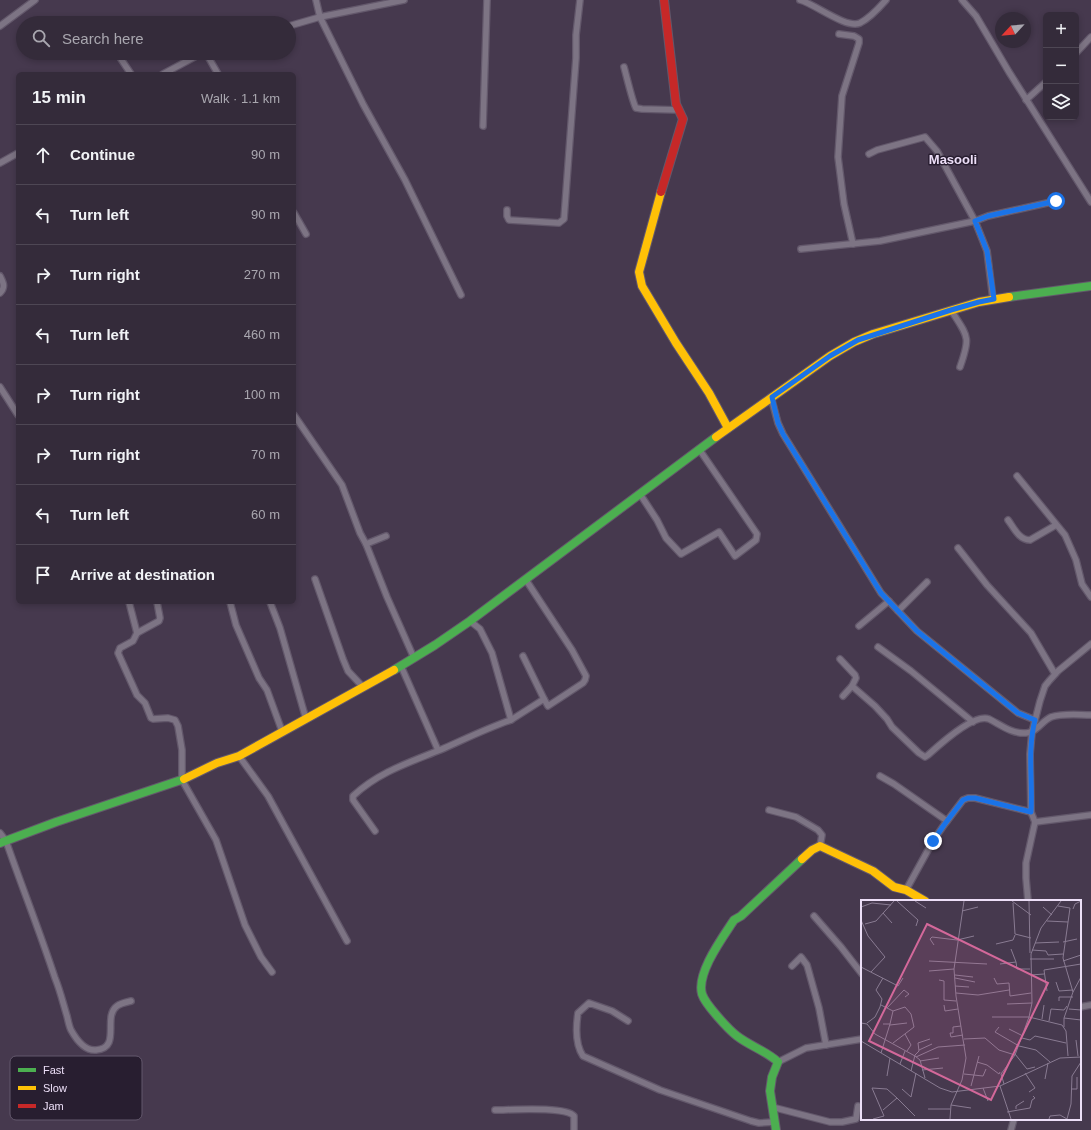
<!DOCTYPE html>
<meta charset="utf-8">
<style>
:root{--surface:#342b3a;--page:#3c3342;--text:#f1f3f6;--muted:#a9a7af;--line:#4e4754}
body{margin:0;font-family:Helvetica,sans-serif;background:var(--page);color:var(--text)}
.controls{position:absolute;right:12px;top:12px;display:grid;overflow:hidden;border-radius:6px;box-shadow:0 2px 6px #0003}
.controls button{width:36px;height:36px;display:grid;place-items:center;padding:0;border:0;border-bottom:1px solid var(--line);background:var(--surface);color:var(--text);font:20px sans-serif}
.compass{position:absolute;left:995px;top:12px;width:36px;height:36px;border-radius:50%;background:var(--surface);box-shadow:0 2px 6px #0003;rotate:244deg}
.stop{position:absolute;width:12px;height:12px;margin:-9px;border:3px solid #1a73e8;border-radius:50%;background:#fff}
.stop.end{background:#1a73e8;border-color:#fff;box-shadow:0 1px 4px #0008}
.list{margin:0;padding:0;list-style:none}
h2{display:flex;justify-content:space-between;align-items:center;height:52px;margin:0;padding:0 16px;font-size:17px}
h2 small{font-size:13px;font-weight:400;color:var(--muted)}
.list li{display:grid;grid-template-columns:26px 1fr auto;gap:12px;align-items:center;box-sizing:border-box;height:60px;padding:0 16px;border-top:1px solid var(--line)}
.list b{display:block;font-size:15px;white-space:nowrap}
.list em{font-size:13px;font-style:normal;color:var(--muted)}
.icon{flex:none;width:22px;height:22px;fill:none;stroke:currentColor;stroke-width:2;stroke-linecap:round;stroke-linejoin:round}
.map{position:relative;flex:none;width:1091px;height:1130px;overflow:hidden}
.search{position:absolute;background:var(--surface);box-shadow:0 2px 6px #0003;left:16px;top:16px;width:280px;height:44px;display:flex;align-items:center;gap:10px;box-sizing:border-box;padding:0 14px;border-radius:22px;color:var(--muted);font-size:15px}
.panel{position:absolute;background:var(--surface);box-shadow:0 2px 6px #0003;left:16px;top:72px;width:280px;height:532px;border-radius:6px}
.map>svg:first-child{display:block}
.lines{fill:none;stroke-linecap:round;stroke-linejoin:round}
.street-casing{stroke:#63586b;stroke-width:8}
.fast-casing{stroke:#63586b;stroke-width:10}
.slow-casing{stroke:#63586b;stroke-width:10}
.jam-casing{stroke:#63586b;stroke-width:10}
.street{stroke:#7d7484;stroke-width:5.5}
.fast{stroke:#4caf50;stroke-width:8}
.slow{stroke:#ffc107;stroke-width:8}
.jam{stroke:#c62828;stroke-width:8}
.route{stroke:#1a73e8;stroke-width:5}
.labels{text-anchor:middle;dominant-baseline:central;stroke-width:3;stroke-linejoin:round;paint-order:stroke}
.quarter-label{font-size:13px;font-weight:bold;fill:#eddff8;stroke:#281e30}
.inset-road{fill:none;stroke:#897b92;stroke-width:1}
.view{fill:#d3689a;fill-opacity:0.15;stroke:#d3689a;stroke-width:2}
.inset-edge{fill:none;stroke:#eddff8;stroke-width:2}
.key{fill:#281e30;stroke:#63586c;stroke-width:1}
.key-label{font-size:11px;fill:#eddff8}
</style>
<div class="map">
<svg width="1091" height="1130" viewBox="0 0 1091 1130">
<rect width="100%" height="100%" fill="#46394e"/>
<g class="lines">
<g class="street-casing">
<g id="street">
<polyline points="316,0 320,17 363,104 405,180 461,295"/>
<path d="M800 0C815 4 846 29 860 23 870 18 879 8 886 0"/>
<polyline points="962,0 976,16 1009,72 1091,202"/>
<polyline points="0,26 35,0"/>
<polyline points="289,26 320,17 404,0"/>
<polyline points="839,34 854,36 859,39 859,43 842,96 838,157 844,204 853,244"/>
<polyline points="117,53 131,74"/>
<polyline points="206,53 218,74"/>
<polyline points="1076,53 1091,37"/>
<path d="M624 67C626 74 633 104 636 108L642 109 679 110"/>
<polyline points="163,74 202,53"/>
<polyline points="1026,100 1046,82"/>
<polyline points="483,126 487,0"/>
<polyline points="869,154 877,150 925,137 937,151 975,221 987,251 993,299"/>
<polyline points="0,163 18,153"/>
<polyline points="507,210 507,216 509,220 559,223 564,219 576,58 576,35 580,0"/>
<polyline points="294,213 306,234"/>
<polyline points="801,249 880,241 975,221 988,216 1056,201"/>
<path d="M0 276C3 282 6 287 0 293"/>
<path d="M951 310C968 337 971 336 960 367"/>
<polyline points="0,387 18,415"/>
<polyline points="771,397 778,423 783,434 881,593 917,631 1018,713 1035,720"/>
<polyline points="294,415 342,485 360,533 366,544 387,597 414,658"/>
<polyline points="1017,476 1065,535 1076,560 1082,584 1091,597"/>
<polyline points="640,494 657,520 666,538 681,554 719,532 735,556 756,540 757,534 699,449"/>
<path d="M1008 520C1014 528 1019 540 1030 540L1056 525"/>
<polyline points="366,544 386,536"/>
<polyline points="958,548 987,585 1031,633 1055,674"/>
<polyline points="315,579 343,659 348,671 363,687"/>
<polyline points="526,580 572,650 586,676 585,680 583,683 548,706 544,699"/>
<polyline points="129,602 137,633 133,641 120,648 118,653 137,695 145,703 151,718 153,719 168,718 175,720 178,726 182,750 182,780 216,840 245,925 261,957 272,972"/>
<polyline points="230,602 236,625 259,678 267,690 282,731"/>
<polyline points="270,602 280,628 306,719"/>
<polyline points="898,611 927,582"/>
<polyline points="859,626 889,601"/>
<polyline points="137,633 159,621 160,618 157,602"/>
<polyline points="878,647 911,671 973,722"/>
<polyline points="840,659 855,675 856,678 852,686 843,696"/>
<polyline points="401,666 438,750"/>
<path d="M852 686 875 706 887 719 892 727 919 753 925 757 928 755C939 745 974 713 989 719 1001 725 1012 734 1026 733 1036 733 1042 721 1051 717 1064 713 1078 715 1091 715"/>
<polyline points="511,720 544,699 523,656"/>
<polyline points="239,756 268,796 347,941"/>
<polyline points="880,776 894,784 947,821"/>
<polyline points="769,810 796,817 818,830 822,835 820,846"/>
<polyline points="1035,822 1091,815"/>
<path d="M375 831 353 800V796C379 772 408 763 440 750 463 740 487 728 511 720L492 653 480 629 470 621"/>
<path d="M0 833 6 841C22 887 40 932 55 978 60 990 63 1003 67 1016 68 1020 69 1026 71 1030 76 1039 85 1051 96 1050 122 1048 102 1017 117 1006 121 1003 127 1002 131 1001"/>
<polyline points="906,890 933,841 944,825 963,800 968,798 975,798 1031,812"/>
<polyline points="1028,901 1026,878 1026,863 1035,822 1031,812 1030,754 1032,732 1040,701 1045,686 1049,681 1058,671 1091,644"/>
<polyline points="814,916 841,947 862,974"/>
<polyline points="792,966 801,957 807,965 819,1008 826,1045"/>
<polyline points="1080,1007 1091,1005"/>
<path d="M628 1021 612 1011 589 1003 578 1013C576 1026 575 1044 583 1056L660 1090 751 1121 759 1123 774 1122"/>
<polyline points="778,1062 806,1048 862,1039"/>
<polyline points="772,1107 830,1122 842,1122 856,1119 858,1106"/>
<path d="M495 1110C511 1110 565 1106 574 1116V1130"/>
<polyline points="1011,1130 1014,1119"/>
</g>
</g>
<g class="fast-casing">
<g id="fast">
<polyline points="1009,297 1091,286"/>
<polyline points="394,670 435,645 470,621 716,437"/>
<polyline points="0,843 56,822 184,779"/>
<path d="M776 1130 770 1091 772 1077 778 1062C766 1051 750 1046 737 1036 728 1029 705 1004 702 994 696 973 723 937 734 920L741 916 802 859"/>
</g>
</g>
<g class="slow-casing">
<g id="slow">
<polyline points="661,192 639,272 642,286 676,343 709,393 728,428"/>
<polyline points="716,437 830,356 854,342 873,334 979,302 1009,297"/>
<polyline points="184,779 217,763 239,756 394,670"/>
<polyline points="802,859 812,850 820,846 873,871 894,887 906,890 925,901"/>
</g>
</g>
<g class="jam-casing">
<polyline id="jam" points="661,192 683,119 676,104 664,0"/>
</g>
<use href="#street" class="street"/>
<use href="#fast" class="fast"/>
<use href="#slow" class="slow"/>
<use href="#jam" class="jam"/>
</g>
<g class="lines">
<path class="route" d="M933 841 944 825 963 800 968 798H975L1031 812C1033 781 1027 751 1035 720L1018 713 917 631 881 593 783 434 778 423 772 397 830 356 858 340 951 310 979 302 994 299 987 251 975 221 988 216 1056 201"/>
</g>
<g class="labels">
<g class="quarter-label">
<text x="953" y="159">Masooli</text>
</g>
</g>
<g transform="translate(861 900)">
<rect width="220" height="220" fill="#46394e"/>
<path class="inset-road" d="M36 1 57 20 55 26M54 1 65 8M151 1 170 15M168 1 169 53M152 3 154 34 170 38M197 6 209 8 202 58 212 92 203 118V127M0 7 11 3 30 5M182 7 191 15M212 9 214 4 220 1M101 11 117 7M22 13 31 23M0 20 7 36 24 57 10 72M186 21 207 22M4 24 15 21 33 1M202 42 216 39M174 43 198 42M135 44 152 40 154 35M73 45 69 39 71 37 96 40 113 36M150 49 155 62M171 50 185 51 187 55 202 54M169 59H193M68 61 126 64M202 61 220 55M139 64 155 62 156 69H169M0 67 37 86 42 78M68 71 93 69M94 75 112 77M170 75 183 74M94 78 114 82M133 78 136 84 148 83 149 96 170 93M78 80 83 81V100L95 101M195 82 198 91 212 90M94 86 108 87M186 91 183 70 220 64M212 92 220 77M95 93 117 95 148 90M198 101V97H212M146 104 171 103M20 105 32 111 44 107 50 114 53 127 32 143M83 105 84 111 97 109M26 108 43 90 48 94 44 97M208 109 220 110M131 117H168L201 125 205 131 207 156M203 118 220 120M181 119 183 105M188 121 190 109 203 110 206 106M0 123 6 124 14 134 54 156 59 160 64 178M6 123 14 117 19 107 21 99 15 90 22 78M29 124 32 111M29 125 46 123M100 126 92 127V133H89L90 137 102 135M138 127 134 132 158 146 175 150 189 162M148 129 162 136M44 134 50 145 46 151M161 138 169 140 174 136 205 143M103 139 124 138 138 150 154 155M215 140 217 156M0 141 79 188 91 192 139 186 199 158 220 157M58 150 71 144M20 153 29 124H22M154 154 166 169 174 167M55 157 77 147 104 145M59 161 78 158M116 162 126 165 138 174 139 172M39 164 44 151M61 170 82 168M50 171 54 155 58 151 57 143 69 139M164 173 174 188 168 192M103 174 122 176 125 169M26 176 29 158M184 179 187 163M143 184 140 174 154 155 168 117 171 103 170 54 180 28 200 1M110 186 118 156M139 186 150 219M122 188 127 201M41 189 50 197 55 173M210 189H216V177M90 205 110 208M67 209H89M155 209V206L163 201M22 210 36 198 54 216M146 212 169 208 171 200 174 198 172 196M12 219 23 216 11 188 26 189 36 198M89 219 90 205 101 180 105 158 95 96 93 69 103 1M188 219 189 216 199 215 206 219M206 219 210 204 211 176 220 162"/>
<path class="view" d="M66 24 187 83 130 200 8 141Z"/>
<rect width="220" height="220" class="inset-edge"/>
</g>
<rect x="10" y="1056" width="132" height="64" rx="6" class="key"/>
<rect x="18" y="1068" width="18" height="4" fill="#4caf50"/>
<rect x="18" y="1086" width="18" height="4" fill="#ffc107"/>
<rect x="18" y="1104" width="18" height="4" fill="#c62828"/>
<g class="key-label">
<text x="43" y="1074">Fast</text>
<text x="43" y="1092">Slow</text>
<text x="43" y="1110">Jam</text>
</g>
</svg>
<div class="controls">
<button>+</button>
<button>−</button>
<button><svg class="icon" aria-label="layers" viewBox="0 0 24 24"><path d="M12 4l9 5-9 5-9-5zM3 14l9 5 9-5"/></svg></button>
</div>
<svg class="compass" viewBox="-18 -18 36 36"><path d="M0-13l5 13h-10z" fill="#e53935"/><path d="M0 13l5-13h-10z" fill="#a9a7af"/></svg>
<div class="stop" style="left:1056px;top:201px"></div>
<div class="stop end" style="left:933px;top:841px"></div>
<div class="search"><svg class="icon" aria-label="search" viewBox="0 0 24 24"><circle cx="10" cy="10" r="6"/><path d="M15 15l6 6"/></svg>Search here</div>
<section class="panel">
<h2>15 min<small>Walk · 1.1 km</small></h2>
<ul class="list">
<li><svg class="icon" aria-label="ahead" viewBox="0 0 24 24"><path d="M12 20V5M6 11l6-6 6 6"/></svg><div><b>Continue</b></div><em>90 m</em></li>
<li><svg class="icon" aria-label="left" viewBox="0 0 24 24"><path d="M17 20v-9H6M10 6l-5 5 5 5"/></svg><div><b>Turn left</b></div><em>90 m</em></li>
<li><svg class="icon" aria-label="right" viewBox="0 0 24 24"><path d="M7 20v-9h11M14 6l5 5-5 5"/></svg><div><b>Turn right</b></div><em>270 m</em></li>
<li><svg class="icon" aria-label="left" viewBox="0 0 24 24"><path d="M17 20v-9H6M10 6l-5 5 5 5"/></svg><div><b>Turn left</b></div><em>460 m</em></li>
<li><svg class="icon" aria-label="right" viewBox="0 0 24 24"><path d="M7 20v-9h11M14 6l5 5-5 5"/></svg><div><b>Turn right</b></div><em>100 m</em></li>
<li><svg class="icon" aria-label="right" viewBox="0 0 24 24"><path d="M7 20v-9h11M14 6l5 5-5 5"/></svg><div><b>Turn right</b></div><em>70 m</em></li>
<li><svg class="icon" aria-label="left" viewBox="0 0 24 24"><path d="M17 20v-9H6M10 6l-5 5 5 5"/></svg><div><b>Turn left</b></div><em>60 m</em></li>
<li><svg class="icon" aria-label="arrive" viewBox="0 0 24 24"><path d="M6 21V4h12l-3 4 3 4H6"/></svg><div><b>Arrive at destination</b></div></li>
</ul>
</section>
</div>
